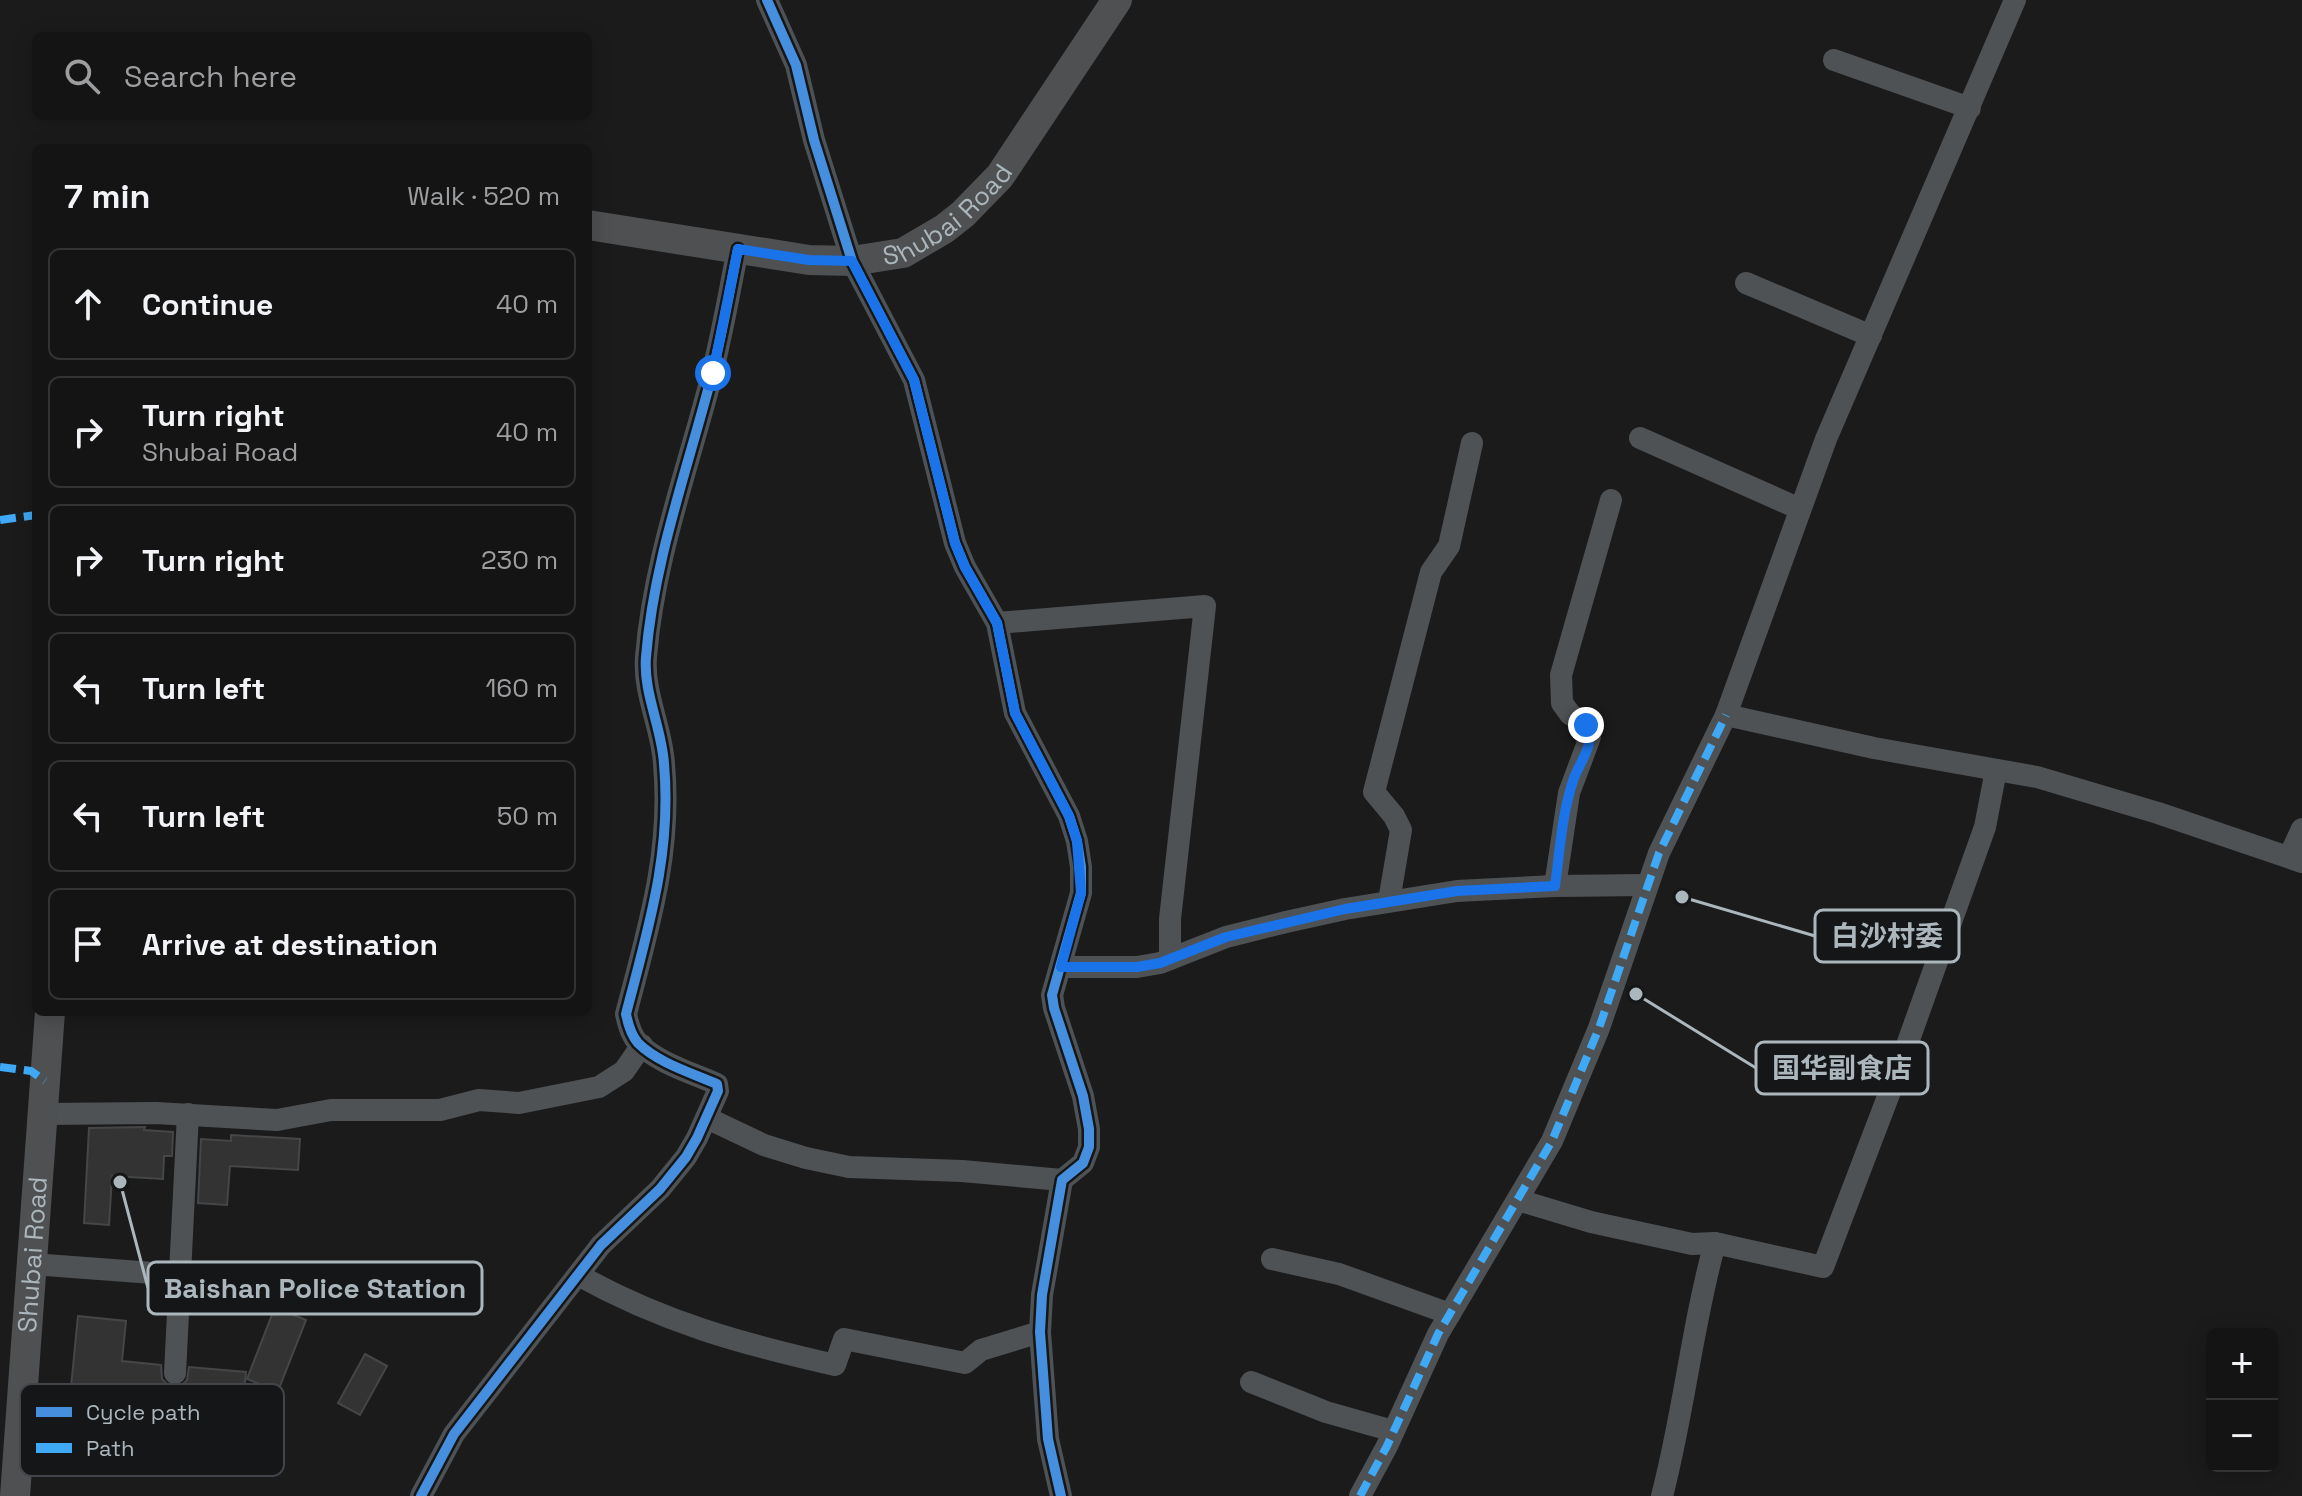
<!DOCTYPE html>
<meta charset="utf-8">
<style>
:root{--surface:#141415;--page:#212122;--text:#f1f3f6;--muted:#9d9ea0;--line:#333334}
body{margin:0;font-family:"Space Grotesk","Noto Sans SC",sans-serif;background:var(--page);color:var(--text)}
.controls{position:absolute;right:24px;bottom:24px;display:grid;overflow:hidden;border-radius:12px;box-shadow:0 4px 20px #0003}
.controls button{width:72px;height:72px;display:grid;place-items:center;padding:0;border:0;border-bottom:2px solid var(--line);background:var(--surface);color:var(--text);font:40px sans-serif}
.stop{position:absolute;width:24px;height:24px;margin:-18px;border:6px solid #1a73e8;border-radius:50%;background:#fff}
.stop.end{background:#1a73e8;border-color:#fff;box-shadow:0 2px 8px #0008}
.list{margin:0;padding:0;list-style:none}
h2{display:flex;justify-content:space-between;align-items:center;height:104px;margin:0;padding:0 32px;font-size:34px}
h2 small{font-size:26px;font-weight:400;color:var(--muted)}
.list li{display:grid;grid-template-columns:52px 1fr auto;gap:24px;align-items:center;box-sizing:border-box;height:112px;margin:0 16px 16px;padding:0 16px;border:2px solid var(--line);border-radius:12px}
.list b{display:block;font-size:30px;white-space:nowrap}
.list p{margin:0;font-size:26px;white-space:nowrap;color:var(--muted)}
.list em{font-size:26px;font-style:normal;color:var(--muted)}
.icon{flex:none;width:44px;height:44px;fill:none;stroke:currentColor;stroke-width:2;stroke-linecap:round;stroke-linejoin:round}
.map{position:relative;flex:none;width:2302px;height:1496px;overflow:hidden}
.search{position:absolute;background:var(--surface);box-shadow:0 4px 20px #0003;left:32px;top:32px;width:560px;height:88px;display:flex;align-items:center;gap:20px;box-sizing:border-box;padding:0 28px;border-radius:12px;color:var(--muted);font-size:30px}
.panel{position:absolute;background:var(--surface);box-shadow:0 4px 20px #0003;left:32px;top:144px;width:560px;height:872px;border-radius:12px}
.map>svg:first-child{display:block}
.building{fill:#333334;stroke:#444648;stroke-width:2}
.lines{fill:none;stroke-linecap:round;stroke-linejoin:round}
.street{stroke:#4f5254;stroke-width:22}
.secondary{stroke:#4e5052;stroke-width:30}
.quiet{stroke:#3fa9f5;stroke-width:8;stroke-dasharray:16 8;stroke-linecap:butt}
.cycleway-casing{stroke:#151618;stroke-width:15}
.cycleway{stroke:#468fdf;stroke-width:10}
.route{stroke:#1a73e8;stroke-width:10}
.labels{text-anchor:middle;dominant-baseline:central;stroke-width:6;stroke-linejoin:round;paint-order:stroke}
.street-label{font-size:26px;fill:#abb7bd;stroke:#151618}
.key{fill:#151618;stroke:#42464a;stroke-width:2}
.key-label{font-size:22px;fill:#abb7bd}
.leader{fill:none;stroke:#abb7bd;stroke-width:3}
.callout-dot{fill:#abb7bd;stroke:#151618;stroke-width:3}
.callout{fill:#151618;stroke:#abb7bd;stroke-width:3}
.callout-label{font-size:28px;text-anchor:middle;font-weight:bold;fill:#abb7bd}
</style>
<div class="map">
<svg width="2302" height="1496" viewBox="0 0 2302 1496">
<rect width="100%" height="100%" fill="#1b1b1c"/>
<g class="building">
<polygon points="145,1127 144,1130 173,1132 172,1156 164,1156 163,1179 112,1176 109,1225 84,1223 89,1128"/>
<polygon points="231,1135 300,1139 298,1170 230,1166 227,1205 198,1203 201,1139 231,1141"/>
<polygon points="275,1307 306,1320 278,1391 247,1379"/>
<polygon points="78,1316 126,1321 122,1361 161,1365 162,1379 168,1385 182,1385 187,1380 189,1367 246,1372 244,1393 224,1392 223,1410 181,1407 182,1398 71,1387"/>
<polygon points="365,1354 387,1366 360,1415 338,1403"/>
</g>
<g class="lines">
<g class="street">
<polyline points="767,0 796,65 814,140 852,261 914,380 955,543 965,567 997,623 1015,713 1069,816 1077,841 1081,867 1081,893 1052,995 1054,1008 1083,1096 1089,1129 1089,1147 1083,1163 1062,1180 1042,1295 1040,1332 1048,1439 1061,1496"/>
<polyline points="1834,60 1970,108"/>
<polyline points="1746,283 1871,336"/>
<polyline points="1640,438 1800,509"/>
<polyline points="997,623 1205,606 1170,919 1170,959"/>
<polyline points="1726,715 1874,748 2037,777 2158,813 2302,862"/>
<polyline points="2289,857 2302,829"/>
<polyline points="1555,886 1569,793 1590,737 1586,725 1570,714 1562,703 1561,675 1611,500"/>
<polyline points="1389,901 1401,830 1394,816 1374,792 1431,572 1449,546 1472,443"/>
<polyline points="1061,967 1137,967 1160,963 1226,937 1286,922 1345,909 1457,891 1555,886 1646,885"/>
<polyline points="43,1114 156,1113 277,1120 331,1110 440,1110 479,1100 519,1103 599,1087 624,1071 642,1045"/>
<polyline points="707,1118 764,1145 806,1158 849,1167 962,1171 1062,1180"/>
<polyline points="1518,1200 1591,1222 1692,1244 1715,1243 1823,1267 1897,1073 1985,827 1996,770"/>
<polyline points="1272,1259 1339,1274 1450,1314"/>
<polyline points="32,1264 180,1275"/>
<path d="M578 1275C662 1322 742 1344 835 1365L844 1339 965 1363 981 1350 1040 1332"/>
<polyline points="175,1373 188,1114"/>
<polyline points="1251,1382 1326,1412 1393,1431"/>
<path d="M421 1496 454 1434 601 1245 660 1189 686 1157 697 1138 718 1091 717 1084C692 1073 658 1063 638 1043 631 1035 628 1024 626 1014 648 929 672 853 664 764 662 728 643 693 646 657 653 568 683 482 706 397 720 348 728 298 738 249"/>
<polyline points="1360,1496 1387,1446 1438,1334 1552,1141 1599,1028 1659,853 1726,715 1826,439 2015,0"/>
<path d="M1662 1496C1684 1412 1692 1326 1715 1243"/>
</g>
<g class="secondary">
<path id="s1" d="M588 225 809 260 852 261 903 253 944 229 963 214 1000 176 1117 0"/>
<path id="s2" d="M15 1496 50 1012"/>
</g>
<g class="quiet">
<polyline points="0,520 36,515"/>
<polyline points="0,1067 31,1071 45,1081"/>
<polyline points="1360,1496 1387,1446 1438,1334 1552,1141 1599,1028 1659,853 1726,715"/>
</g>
<g class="cycleway-casing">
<g id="cycleway">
<polyline points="767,0 796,65 814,140 852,261 914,380 955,543 965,567 997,623 1015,713 1069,816 1077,841 1081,867 1081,893 1052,995 1054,1008 1083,1096 1089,1129 1089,1147 1083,1163 1062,1180 1042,1295 1040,1332 1048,1439 1061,1496"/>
<path d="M421 1496 454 1434 601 1245 660 1189 686 1157 697 1138 718 1091 717 1084C692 1073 658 1063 638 1043 631 1035 628 1024 626 1014 648 929 672 853 664 764 662 728 643 693 646 657 653 568 683 482 706 397 720 348 728 298 738 249"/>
</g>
</g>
<use href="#cycleway" class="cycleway"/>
</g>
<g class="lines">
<path class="route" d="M713 373 738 249 809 260 852 261 914 380 955 543 965 567 997 623 1015 713 1069 816 1077 841 1081 893 1061 967H1137L1160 963 1226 937 1345 909 1457 891 1555 886C1560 850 1562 812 1574 778 1580 762 1597 741 1586 725"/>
</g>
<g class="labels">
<g class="street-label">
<text stroke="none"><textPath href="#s1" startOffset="376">Shubai Road</textPath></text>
<text stroke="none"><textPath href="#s2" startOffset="242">Shubai Road</textPath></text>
</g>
</g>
<rect x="20" y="1384" width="264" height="92" rx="12" class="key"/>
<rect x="36" y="1407" width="36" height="10" fill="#468fdf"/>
<rect x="36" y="1443" width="36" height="10" fill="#3fa9f5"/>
<g class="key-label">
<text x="86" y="1420">Cycle path</text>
<text x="86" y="1456">Path</text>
</g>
<path class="leader" d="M1682 897L1815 936M1636 994L1756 1068M120 1182L148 1288"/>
<g class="callout-dot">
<circle cx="1682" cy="897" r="8"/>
<circle cx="1636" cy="994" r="8"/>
<circle cx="120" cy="1182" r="8"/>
</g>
<g class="callout">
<rect x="1815" y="910" width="144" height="52" rx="8"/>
<rect x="1756" y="1042" width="172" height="52" rx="8"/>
<rect x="148" y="1262" width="334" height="52" rx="8"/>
</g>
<g class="callout-label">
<text x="1887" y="946">白沙村委</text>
<text x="1842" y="1078">国华副食店</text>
<text x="315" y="1298">Baishan Police Station</text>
</g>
</svg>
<div class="controls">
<button>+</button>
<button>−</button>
</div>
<div class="stop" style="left:713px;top:373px"></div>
<div class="stop end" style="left:1586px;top:725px"></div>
<div class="search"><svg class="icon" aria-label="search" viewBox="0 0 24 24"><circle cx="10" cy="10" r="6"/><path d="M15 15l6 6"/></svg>Search here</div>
<section class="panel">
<h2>7 min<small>Walk · 520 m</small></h2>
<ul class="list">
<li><svg class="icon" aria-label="ahead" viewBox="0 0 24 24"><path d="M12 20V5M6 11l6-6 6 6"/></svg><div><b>Continue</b></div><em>40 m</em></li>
<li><svg class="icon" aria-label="right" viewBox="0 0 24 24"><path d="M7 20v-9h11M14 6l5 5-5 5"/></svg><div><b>Turn right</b><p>Shubai Road</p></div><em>40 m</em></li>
<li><svg class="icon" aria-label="right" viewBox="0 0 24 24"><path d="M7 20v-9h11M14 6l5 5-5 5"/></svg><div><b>Turn right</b></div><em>230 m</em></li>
<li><svg class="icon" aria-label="left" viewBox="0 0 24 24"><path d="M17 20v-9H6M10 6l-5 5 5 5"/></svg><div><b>Turn left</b></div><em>160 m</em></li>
<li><svg class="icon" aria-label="left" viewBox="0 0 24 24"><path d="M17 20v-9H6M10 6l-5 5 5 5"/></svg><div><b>Turn left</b></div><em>50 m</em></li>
<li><svg class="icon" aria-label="arrive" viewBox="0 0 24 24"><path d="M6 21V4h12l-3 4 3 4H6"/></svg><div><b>Arrive at destination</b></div></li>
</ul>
</section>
</div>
